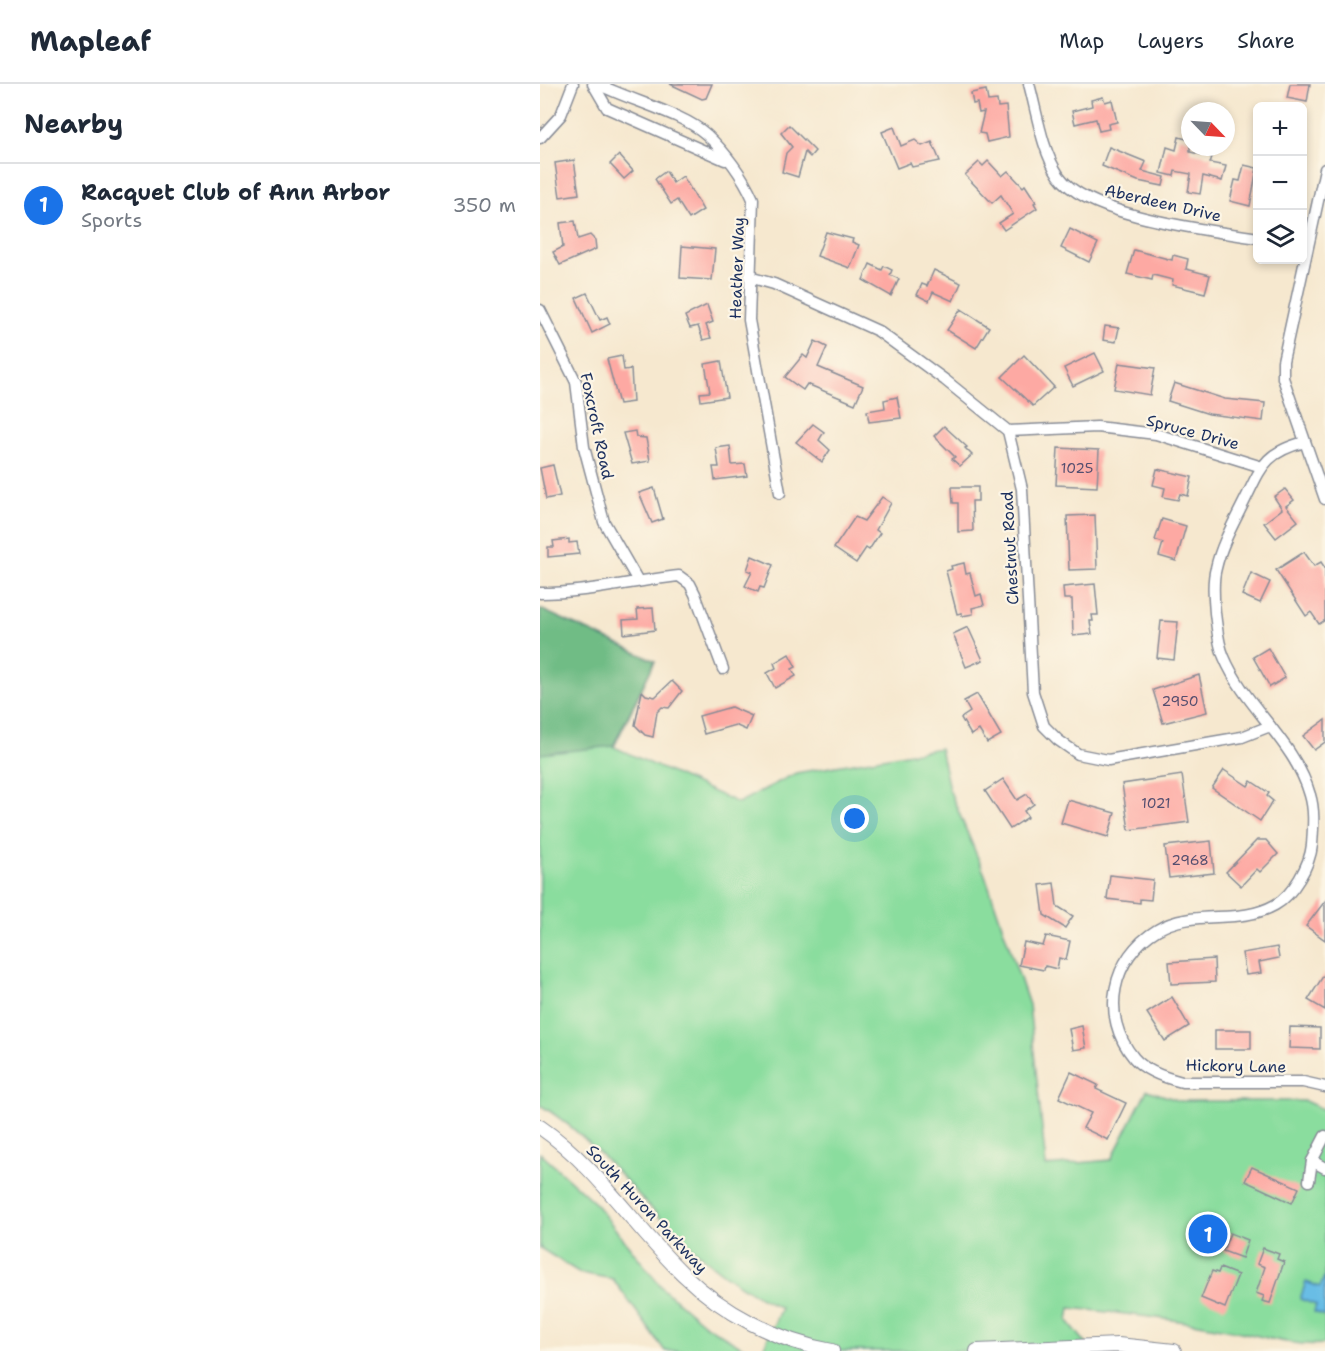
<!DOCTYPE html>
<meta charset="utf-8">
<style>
:root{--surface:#fff;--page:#f2f2f3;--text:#1f2937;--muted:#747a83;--line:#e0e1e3;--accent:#1a73e8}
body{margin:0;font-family:"Shantell Sans",sans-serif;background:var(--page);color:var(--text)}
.controls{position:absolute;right:18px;top:18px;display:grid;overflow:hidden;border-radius:9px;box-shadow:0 3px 9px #0003}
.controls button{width:54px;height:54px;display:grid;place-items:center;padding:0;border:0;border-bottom:2px solid var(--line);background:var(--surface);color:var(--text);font:30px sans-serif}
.compass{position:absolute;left:641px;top:18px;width:54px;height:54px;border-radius:50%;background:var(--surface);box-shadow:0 3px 9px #0003;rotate:115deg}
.you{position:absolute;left:315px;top:735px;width:21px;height:21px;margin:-15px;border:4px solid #fff;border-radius:50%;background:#1a73e8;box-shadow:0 0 0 9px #1a73e833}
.badge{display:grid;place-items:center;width:39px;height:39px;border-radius:50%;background:var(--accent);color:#fff;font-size:20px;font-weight:700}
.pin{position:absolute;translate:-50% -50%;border:3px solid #fff;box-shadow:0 2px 6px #0006}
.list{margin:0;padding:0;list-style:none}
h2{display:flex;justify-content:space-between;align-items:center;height:78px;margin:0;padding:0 24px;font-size:26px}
h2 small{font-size:20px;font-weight:400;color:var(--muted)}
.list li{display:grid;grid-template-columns:39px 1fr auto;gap:18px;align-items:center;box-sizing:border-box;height:84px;padding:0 24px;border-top:2px solid var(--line)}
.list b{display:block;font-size:22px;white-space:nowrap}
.list p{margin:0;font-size:20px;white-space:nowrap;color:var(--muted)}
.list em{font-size:20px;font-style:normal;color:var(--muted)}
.icon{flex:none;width:33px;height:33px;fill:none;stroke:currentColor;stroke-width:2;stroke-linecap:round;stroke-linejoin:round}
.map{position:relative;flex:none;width:785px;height:1267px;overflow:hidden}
header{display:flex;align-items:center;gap:36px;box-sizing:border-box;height:84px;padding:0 30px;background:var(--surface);border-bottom:2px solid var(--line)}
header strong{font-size:28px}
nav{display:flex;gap:33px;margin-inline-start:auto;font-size:21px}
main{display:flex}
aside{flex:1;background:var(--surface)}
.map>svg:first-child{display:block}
.green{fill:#8add9e;stroke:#52867e;stroke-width:1.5}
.forest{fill:#6fbc85;stroke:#457672;stroke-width:1.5}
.water{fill:#69bde5;stroke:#4276a2;stroke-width:1.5}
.building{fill:#fda9a3}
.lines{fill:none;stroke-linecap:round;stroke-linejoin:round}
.minor-casing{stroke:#888c96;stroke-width:13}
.major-casing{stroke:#888c96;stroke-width:16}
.minor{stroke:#fff;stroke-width:10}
.major{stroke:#fff;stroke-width:14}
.labels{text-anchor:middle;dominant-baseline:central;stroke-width:4.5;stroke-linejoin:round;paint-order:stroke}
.number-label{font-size:14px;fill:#544e6f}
.street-label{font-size:16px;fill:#1b2f5e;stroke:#fcf5e5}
</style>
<header>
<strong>Mapleaf</strong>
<nav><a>Map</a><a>Layers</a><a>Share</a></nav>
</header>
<main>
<aside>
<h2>Nearby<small></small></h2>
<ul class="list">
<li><span class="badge">1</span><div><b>Racquet Club of Ann Arbor</b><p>Sports</p></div><em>350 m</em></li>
</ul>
</aside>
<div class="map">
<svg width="785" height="1267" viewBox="0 0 785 1267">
<rect width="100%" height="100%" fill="#fcf5e5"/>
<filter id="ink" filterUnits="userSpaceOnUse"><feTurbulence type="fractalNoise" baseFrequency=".0167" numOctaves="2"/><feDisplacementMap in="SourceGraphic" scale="12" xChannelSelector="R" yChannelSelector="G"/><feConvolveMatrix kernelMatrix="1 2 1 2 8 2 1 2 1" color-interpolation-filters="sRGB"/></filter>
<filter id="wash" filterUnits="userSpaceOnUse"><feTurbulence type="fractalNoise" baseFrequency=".008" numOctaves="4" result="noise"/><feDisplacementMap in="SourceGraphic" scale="24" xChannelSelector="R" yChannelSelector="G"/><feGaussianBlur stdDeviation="1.35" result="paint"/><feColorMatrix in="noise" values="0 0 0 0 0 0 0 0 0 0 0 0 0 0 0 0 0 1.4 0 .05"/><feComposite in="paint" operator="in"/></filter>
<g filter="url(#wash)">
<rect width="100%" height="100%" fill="#f6e8cf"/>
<g class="green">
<path d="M0 525 115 577 74 663 198 719 256 689 400 664 409 705 445 791 489 921 506 1082 571 1076 607 1006 640 1017H765L785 1026V1260C748 1263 713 1249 676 1243 628 1234 579 1229 530 1224L528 1237 552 1267H222L241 1224C199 1205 163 1176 130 1143 87 1102 52 1052 0 1021Z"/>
<polygon points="0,1069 54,1118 123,1205 164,1240 209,1267 125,1267 73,1195 40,1189 0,1164"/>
</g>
<polygon class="forest" points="0,525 115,577 73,662 0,670"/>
<polygon class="water" points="784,1193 785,1194 785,1232 774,1228 776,1221 760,1215 766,1198 780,1203"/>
<g id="blocks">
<g class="building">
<polygon points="130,0 172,0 166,14 162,15"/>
<polygon points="750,0 770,0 767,18 747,14"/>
<polygon points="446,6 448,17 457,16 458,23 466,22 469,53 447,58 445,50 439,49 444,28 439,29 437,19 433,20 431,9"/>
<polygon points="563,13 565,18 572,16 577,38 568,40 569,45 559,47 556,35 535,40 532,27 552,22 551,16"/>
<polygon points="249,41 275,67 270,73 265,68 258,93 242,88 246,69 252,63 241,49"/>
<polygon points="354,43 361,62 375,56 382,62 392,58 400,77 372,83 370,79 357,84 342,48"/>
<polygon points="639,53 650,56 650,68 672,73 670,79 686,82 682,97 663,92 660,110 648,108 651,90 635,87 634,92 621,89 627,63 636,66"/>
<polygon points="569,63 606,78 602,87 625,93 623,102 598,97 562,82"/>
<polygon points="79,71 93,87 84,95 70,80"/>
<polygon points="34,76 39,110 20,113 15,79"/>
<polygon points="448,77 462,92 468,87 483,103 485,101 496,118 494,119 497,124 464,146 459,139 473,130 461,111 452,119 425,91 439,78 443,82"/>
<polygon points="704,81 717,84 710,122 690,117 695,96 700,97"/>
<polygon points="126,87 133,99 143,92 163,126 149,135 137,116 131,120 115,95"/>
<polygon points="35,137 38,155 50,151 55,156 56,165 20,181 13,168 23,163 20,139"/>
<polygon points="530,145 558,159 549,178 521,164"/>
<polygon points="286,148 313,155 312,158 319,161 310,184 277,172"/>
<polygon points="142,162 175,165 172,196 140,194"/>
<polygon points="594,166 632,176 633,171 648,175 646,185 670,191 665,209 632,201 633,196 613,191 612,196 587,190"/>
<polygon points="330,180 342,186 344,182 352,186 350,191 359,195 351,212 323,196"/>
<polygon points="394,186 421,199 413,217 393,208 389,217 377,211 382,200 387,202"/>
<polygon points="47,209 60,236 67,233 70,240 52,249 36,214"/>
<polygon points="167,221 173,238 166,241 171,254 163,256 158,242 150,244 145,232"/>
<polygon points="421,225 449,243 436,264 407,246"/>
<polygon points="565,242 579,244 576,258 563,256"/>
<polygon points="275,257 287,263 278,283 323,302 315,320 267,300 263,306 245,293 263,271 267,274"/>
<polygon points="555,269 564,287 533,302 524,284"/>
<polygon points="484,271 514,303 493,322 462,293"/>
<polygon points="82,272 84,286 91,285 93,318 79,320 67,275"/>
<polygon points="181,277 187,313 161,317 160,309 170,308 165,280"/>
<polygon points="579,279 615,284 610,311 574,305"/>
<polygon points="634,299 685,315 725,319 723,337 669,330 628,317"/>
<polygon points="357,313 361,334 329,338 327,327 345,324 344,316"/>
<polygon points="273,340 284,348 279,356 290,366 282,378 256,358"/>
<polygon points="404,342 427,363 425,364 432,371 420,382 412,375 415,373 394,352"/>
<polygon points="95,347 96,353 106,354 110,377 92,380 83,349"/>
<polygon points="190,362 192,381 205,380 207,392 175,396 173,383 179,383 176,364"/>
<polygon points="518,364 559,366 557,403 516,401"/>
<polygon points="13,381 20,412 6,415 0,384"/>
<polygon points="617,385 652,393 648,412 640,410 638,416 623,413 625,404 613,401"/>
<polygon points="412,403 438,403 438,417 432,417 433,447 418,448 418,419 413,419"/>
<polygon points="114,404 123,435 112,439 99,409"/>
<polygon points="745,405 754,416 746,422 758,437 736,454 724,439 742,425 734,413"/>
<polygon points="342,413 351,419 336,446 340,449 329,466 326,464 316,479 294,464 315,433 324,437"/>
<polygon points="555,431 557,485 529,486 527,432"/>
<polygon points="622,435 646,442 636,477 619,472 623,459 615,456"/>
<polygon points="29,455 29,459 37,458 39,470 8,473 8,463 14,463 13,457"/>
<polygon points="764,468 774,482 781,478 785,484 785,536 779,540 771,528 766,532 736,486"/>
<polygon points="212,472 233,481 224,504 220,503 218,508 205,502 212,488 207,486"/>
<polygon points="424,479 426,490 430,489 436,512 441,510 444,521 432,524 433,530 422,532 422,529 417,530 406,487 412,485 411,482"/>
<polygon points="711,489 730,498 720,519 702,511"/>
<polygon points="555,500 558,531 552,531 553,537 550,537 552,550 533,552 532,515 524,515 523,503"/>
<polygon points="113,524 115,546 84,550 83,536 98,535 97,525"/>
<polygon points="621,537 638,538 634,576 617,574"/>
<polygon points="428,543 443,576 426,583 413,550"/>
<polygon points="728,564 745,594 730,603 713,573"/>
<polygon points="249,570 256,583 252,585 256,592 235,604 227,589 236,584 234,579"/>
<polygon points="659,591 667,628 623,639 613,606"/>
<polygon points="132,597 142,607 129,624 122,623 117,628 113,653 105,651 95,641 102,607 106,611 115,613"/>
<polygon points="437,610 461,651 447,659 439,646 431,651 421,634 430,628 424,617"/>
<polygon points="191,623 212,632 206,646 195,641 164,650 159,632"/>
<polygon points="785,636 785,658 774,666 763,652"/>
<polygon points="684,686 708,702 711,697 729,709 727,712 733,717 720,737 672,704"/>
<polygon points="642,691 649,738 589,746 582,700"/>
<polygon points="463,695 477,716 487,710 494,720 484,727 488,733 470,745 445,707"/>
<polygon points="528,716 575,729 568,753 521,739"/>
<polygon points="717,756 726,756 738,770 720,788 717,785 701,802 686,788"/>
<polygon points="671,757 674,789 629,794 625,762"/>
<polygon points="570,791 613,796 611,816 600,815 600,819 567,815"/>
<polygon points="514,799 517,822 533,832 525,844 504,831 500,801"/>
<polygon points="785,817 785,856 766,842"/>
<polygon points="506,852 530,857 526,876 519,874 517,885 505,882 504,886 479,881 484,858 503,862"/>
<polygon points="737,863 739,874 719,878 721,889 706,891 702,869"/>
<polygon points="674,875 675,898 631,900 629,878"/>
<polygon points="785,889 785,926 768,916"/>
<polygon points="632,913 649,942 625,957 607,929"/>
<polygon points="542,942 546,964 533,966 529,945"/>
<polygon points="750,943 780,944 780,965 749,964"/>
<rect x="675" y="946" width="36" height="19"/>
<polygon points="531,988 558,1001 556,1005 586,1019 568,1056 543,1044 551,1029 519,1014"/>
<polygon points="712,1083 759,1104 752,1119 705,1097"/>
<polygon points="690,1149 708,1156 702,1174 683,1167"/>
<polygon points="723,1164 739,1170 737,1175 744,1178 730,1219 722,1217 724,1212 716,1209 725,1183 717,1180"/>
<polygon points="680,1184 698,1191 685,1224 661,1214 672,1187 678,1189"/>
</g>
</g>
</g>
<g filter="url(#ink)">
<use href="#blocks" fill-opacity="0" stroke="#888c96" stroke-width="1.5"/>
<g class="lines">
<g class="minor-casing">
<g id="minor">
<polyline points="53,0 67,24 185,76"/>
<path d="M58 0C88 16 143 29 167 51 185 68 203 92 213 115L209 236 240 409"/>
<path d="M489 0C497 29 502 67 519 92 548 133 668 146 718 154"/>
<polyline points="0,54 21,31 33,0"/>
<polyline points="785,85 743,277 743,294 785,415"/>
<polyline points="209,193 234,200 338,247 405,296 468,347 482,405 493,608 504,642 518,656 538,670 568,676 702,653 730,642"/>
<polyline points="0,226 36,298 44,363 64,438 98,497"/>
<polyline points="468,347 557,343 616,350 722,383"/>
<path d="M765 358C722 369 721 385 702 422 692 442 681 462 676 484 672 498 674 515 675 529 677 544 678 560 684 573 705 623 755 658 770 711 775 727 773 745 772 761 770 781 753 811 735 821 698 842 654 824 617 846 572 873 559 932 594 974 605 987 626 994 642 998H763L785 1003"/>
<path d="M0 509C48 509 91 497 139 492L150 500 155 510 183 585"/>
<polyline points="772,1077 785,1084"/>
<polyline points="769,1097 772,1077 785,1052"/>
</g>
</g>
<g class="major-casing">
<g id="major">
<path d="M0 1043C58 1083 93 1142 143 1190 183 1229 237 1257 292 1267"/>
<polyline points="437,1267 578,1261 634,1267"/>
</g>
</g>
<use href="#minor" class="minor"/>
<use href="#major" class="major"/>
</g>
</g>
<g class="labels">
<g class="number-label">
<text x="537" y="384">1025</text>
<text x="640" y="617">2950</text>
<text x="616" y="719">1021</text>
<text x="650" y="776">2968</text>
</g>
<g class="street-label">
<text transform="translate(623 119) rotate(13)">Aberdeen Drive</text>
<text transform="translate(197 184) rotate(-88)">Heather Way</text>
<text transform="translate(57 342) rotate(78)">Foxcroft Road</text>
<text transform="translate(653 348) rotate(15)">Spruce Drive</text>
<text transform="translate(470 464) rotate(-93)">Chestnut Road</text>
<text transform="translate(696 982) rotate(1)">Hickory Lane</text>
<text transform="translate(107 1125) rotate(47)">South Huron Parkway</text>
</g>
</g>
</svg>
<div class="controls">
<button>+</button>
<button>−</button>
<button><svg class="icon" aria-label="layers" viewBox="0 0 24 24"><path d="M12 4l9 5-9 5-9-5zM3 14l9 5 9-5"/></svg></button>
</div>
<svg class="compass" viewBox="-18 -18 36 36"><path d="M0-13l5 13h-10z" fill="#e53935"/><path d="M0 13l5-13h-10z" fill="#747a83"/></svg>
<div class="you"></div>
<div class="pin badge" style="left:668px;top:1150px">1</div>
</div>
</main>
